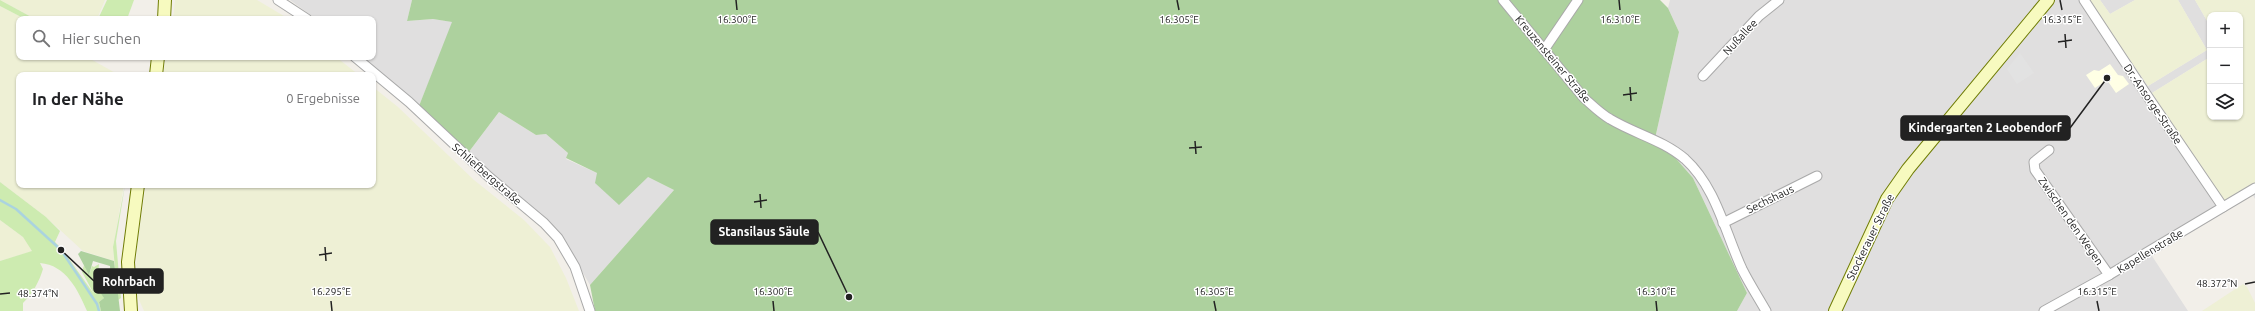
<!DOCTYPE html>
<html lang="de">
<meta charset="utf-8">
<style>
:root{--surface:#fff;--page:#f6f6f6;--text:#202124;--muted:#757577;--line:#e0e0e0}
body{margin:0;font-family:Ubuntu,sans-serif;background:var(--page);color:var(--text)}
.controls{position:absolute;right:12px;top:12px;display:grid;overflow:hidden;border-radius:8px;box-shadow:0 1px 3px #0004}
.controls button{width:36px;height:36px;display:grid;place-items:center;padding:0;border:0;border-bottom:1px solid var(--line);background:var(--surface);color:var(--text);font:20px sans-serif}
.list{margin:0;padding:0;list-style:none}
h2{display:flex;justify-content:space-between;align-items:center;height:52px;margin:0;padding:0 16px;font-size:17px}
h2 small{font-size:13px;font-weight:400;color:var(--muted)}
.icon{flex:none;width:22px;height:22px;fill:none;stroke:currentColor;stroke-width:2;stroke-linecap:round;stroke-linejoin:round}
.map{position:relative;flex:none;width:2255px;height:311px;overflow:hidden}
.search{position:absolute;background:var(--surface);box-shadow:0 1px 3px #0004;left:16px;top:16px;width:360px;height:44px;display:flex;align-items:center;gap:10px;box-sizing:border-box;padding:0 14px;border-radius:8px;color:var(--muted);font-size:15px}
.panel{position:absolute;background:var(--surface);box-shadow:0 1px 3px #0004;left:16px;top:72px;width:360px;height:116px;border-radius:8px}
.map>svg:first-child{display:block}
.residential{fill:#e0dfdf}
.education{fill:#ffffe5}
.farmland{fill:#eef0d5}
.grass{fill:#cdebb0}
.forest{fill:#add19e}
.parking{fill:#e2e2e2}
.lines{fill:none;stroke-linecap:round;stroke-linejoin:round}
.stream{stroke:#aad3df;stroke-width:2.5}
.street-casing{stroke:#a9a9a9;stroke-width:11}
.secondary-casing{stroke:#707d05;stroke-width:14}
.street{stroke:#fff;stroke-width:9}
.secondary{stroke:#f7fabf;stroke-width:12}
.ticks{fill:none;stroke:#222;stroke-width:1.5}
.labels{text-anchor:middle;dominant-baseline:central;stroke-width:3;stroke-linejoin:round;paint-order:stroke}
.street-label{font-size:11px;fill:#222;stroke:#fff}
.ticks-label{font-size:10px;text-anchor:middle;fill:#222;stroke:#fff;stroke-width:3;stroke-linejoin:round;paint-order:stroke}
.leader{fill:none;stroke:#222;stroke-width:1.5}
.callout-dot{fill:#222;stroke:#fff;stroke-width:1.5}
.callout{fill:#222;stroke:#222;stroke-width:1.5}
.callout-label{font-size:12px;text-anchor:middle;font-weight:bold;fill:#fff}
</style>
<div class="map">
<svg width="2255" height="311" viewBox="0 0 2255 311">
<rect width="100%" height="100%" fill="#f2efe9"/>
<g class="residential">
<polygon points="290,0 412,0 407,21 433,19 453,22 419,106 362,57 373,57 373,19 316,19"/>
<polygon points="1670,0 2089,0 2148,86 2207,50 2178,0 2195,0 2210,26 2210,57 2152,93 2225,202 2255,183 2255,199 2253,195 2152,256 2188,311 1737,311 1747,293 1693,178 1672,154 1654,143 1679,32 1668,8"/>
<polygon points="2100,0 2135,0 2110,14"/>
<polygon points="499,112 536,135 546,134 568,153 566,159 597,173 648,177 674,190 590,285 558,230 468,153"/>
</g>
<polygon class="education" points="2110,64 2118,75 2123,76 2129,84 2116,93 2107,80 2095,88 2086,75 2094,70 2099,71"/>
<g class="farmland">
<polygon points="0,0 105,0 97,19 35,19"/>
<polygon points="175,0 257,0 289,19 173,19"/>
<polygon points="2089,0 2100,0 2110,14 2135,0 2178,0 2207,50 2148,86"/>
<polygon points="2195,0 2255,0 2255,183 2225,202 2152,93 2210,57 2210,117 2240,117 2240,15 2210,15 2210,26"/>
<polygon points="0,6 25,19 19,19 19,57 87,57 119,75 19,75 19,185 124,185 113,247 114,261 83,251 46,217 0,182"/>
<polygon points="166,57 336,57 359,75 163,75"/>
<polygon points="373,87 398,107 474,180 524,220 550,247 566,278 579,311 144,311 137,295 136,274 137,245 146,185 373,185"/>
<polygon points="0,220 23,237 33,251 0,261"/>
<polygon points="2243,284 2247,287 2255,303 2255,311 2202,311"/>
</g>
<g class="grass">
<polygon points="0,0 35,19 25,19 0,6"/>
<polygon points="107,0 134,0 127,19 98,19"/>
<path d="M0 182 46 217 60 231 55 242 62 249 94 294 82 272 84 265 89 275 92 266 94 267 99 264 98 274 103 278 104 286 107 287 105 290 102 289 104 298 99 302 101 311H87C78 290 66 265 40 263L43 269C39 282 33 293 23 303V311H0V261L32 251 23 237 0 220Z"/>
<polygon points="125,185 116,241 121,298 118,300 113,247"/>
</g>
<g class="forest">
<polygon points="412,0 1660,0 1668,8 1679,32 1654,143 1672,154 1693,178 1747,293 1737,311 595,311 590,285 674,190 648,177 619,205 595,183 597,173 566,158 568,153 546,134 536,135 499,112 468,153 419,106 452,22 433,19 407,21"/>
<polygon points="81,251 114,261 120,311 101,311 99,302 104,298 100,292 102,289 108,292 111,283 110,266 93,261 89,275 78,254"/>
</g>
<polygon class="parking" points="2020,53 2034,73 2017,84 2007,69"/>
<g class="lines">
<polyline class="stream" points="0,200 16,209 61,250 97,304 99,311"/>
<g class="street-casing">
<g id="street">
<polyline points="278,0 307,19"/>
<path d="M1503 0 1584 98C1593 106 1601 114 1610 119 1635 134 1663 140 1685 159 1716 187 1725 232 1742 269 1749 283 1758 297 1766 311"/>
<polyline points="2084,0 2144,91 2223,207"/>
<polyline points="1544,50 1578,0"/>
<polyline points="355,57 409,102 489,177 544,223 558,238 575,267 590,311"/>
<polyline points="1703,76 1759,16 1779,0"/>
<polyline points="2049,150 2034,162 2035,170 2109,275"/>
<polyline points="1723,223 1817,176"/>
<polyline points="2044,311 2109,275 2255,188"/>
</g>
</g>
<g class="secondary-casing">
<g id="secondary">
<polyline points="164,19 165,0"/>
<polyline points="156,75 158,57"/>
<polyline points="131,311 128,262 138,185"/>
<polyline points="1835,311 1887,199 1908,169 2048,0"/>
</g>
</g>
<use href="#street" class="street"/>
<use href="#secondary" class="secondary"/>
</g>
<path class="ticks" d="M736 0 737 10M1177 0 1179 10M1619 0 1620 10M2060 0 2062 10M2065 34 2066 48M2058 42 2072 40M1630 87 1631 101M1623 95 1637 93M1195 141 1196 154M1189 148 1202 147M760 194 761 208M754 202 767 200M325 247 326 261M319 255 332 253M2245 284 2255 282M0 294 10 293M331 301 332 311M773 301 774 311M1214 301 1216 311M1656 301 1657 311M2097 301 2099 311"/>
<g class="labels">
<g class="street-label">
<text transform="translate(1740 37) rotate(-47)">Nußallee</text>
<text transform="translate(1553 59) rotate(50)">Kreuzensteiner Straße</text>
<text transform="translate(2153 104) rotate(56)">Dr.-Ansorge-Straße</text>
<text transform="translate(487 174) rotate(41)">Schliefbergstraße</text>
<text transform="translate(1770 199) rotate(-26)">Sechshaus</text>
<text transform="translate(2071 221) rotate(55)">Zwischen den Wegen</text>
<text transform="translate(1870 237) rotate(-64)">Stockerauer Straße</text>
<text transform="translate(2150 251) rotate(-31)">Kapellenstraße</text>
</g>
</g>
<g class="ticks-label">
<text x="737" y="23">16.300°E</text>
<text x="1179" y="23">16.305°E</text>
<text x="1620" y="23">16.310°E</text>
<text x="2062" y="23">16.315°E</text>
<text x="2217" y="287">48.372°N</text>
<text x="331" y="295">16.295°E</text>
<text x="773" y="295">16.300°E</text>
<text x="1214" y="295">16.305°E</text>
<text x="1656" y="295">16.310°E</text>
<text x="2097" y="295">16.315°E</text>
<text x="38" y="297">48.374°N</text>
</g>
<path class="leader" d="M2107 78L2070 128M849 297L818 232M61 250L94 281"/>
<g class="callout-dot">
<circle cx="2107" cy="78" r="4"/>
<circle cx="849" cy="297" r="4"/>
<circle cx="61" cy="250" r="4"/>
</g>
<g class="callout">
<rect x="1901" y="116" width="169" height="24" rx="4"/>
<rect x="711" y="220" width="107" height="24" rx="4"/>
<rect x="94" y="269" width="69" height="24" rx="4"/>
</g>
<g class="callout-label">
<text x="1985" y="132">Kindergarten 2 Leobendorf</text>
<text x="764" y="236">Stansilaus Säule</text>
<text x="129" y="286">Rohrbach</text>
</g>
</svg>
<div class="controls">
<button>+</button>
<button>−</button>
<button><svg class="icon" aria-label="layers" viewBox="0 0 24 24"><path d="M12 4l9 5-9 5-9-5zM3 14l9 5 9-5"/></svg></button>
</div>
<div class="search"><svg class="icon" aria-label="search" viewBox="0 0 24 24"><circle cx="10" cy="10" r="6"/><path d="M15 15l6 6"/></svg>Hier suchen</div>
<section class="panel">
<h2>In der Nähe<small>0 Ergebnisse</small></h2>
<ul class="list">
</ul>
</section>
</div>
